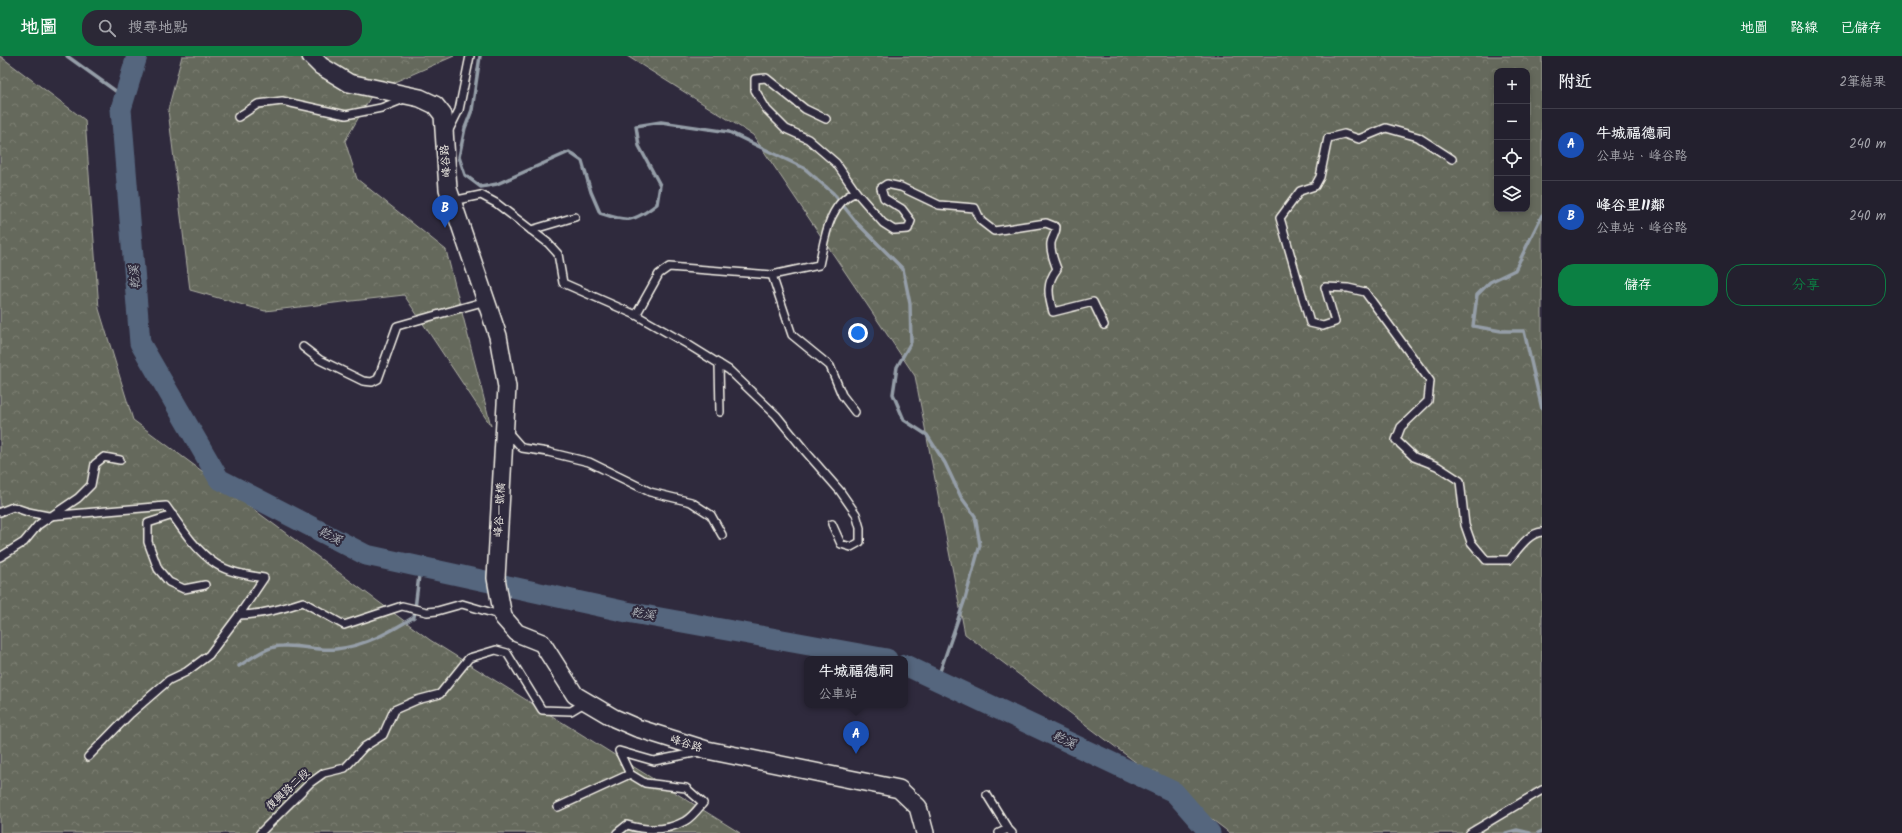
<!DOCTYPE html>
<html lang="zh-TW">
<meta charset="utf-8">
<style>
:root{--surface:#23202e;--page:#2b2836;--text:#f1f3f6;--muted:#a3a3aa;--line:#403e4a;--accent:#0b8043}
body{margin:0;font-family:Kalam,"LXGW WenKai TC",sans-serif;background:var(--page);color:var(--text)}
.controls{position:absolute;right:12px;top:12px;display:grid;overflow:hidden;border-radius:8px;box-shadow:0 2px 6px #0003}
.controls button{width:36px;height:36px;display:grid;place-items:center;padding:0;border:0;border-bottom:1px solid var(--line);background:var(--surface);color:var(--text);font:20px sans-serif}
.you{position:absolute;left:858px;top:277px;width:14px;height:14px;margin:-10px;border:3px solid #fff;border-radius:50%;background:#1a73e8;box-shadow:0 0 0 6px #1a73e833}
.badge{display:grid;place-items:center;width:26px;height:26px;border-radius:50%;background:var(--accent);color:#fff;font-size:13px;font-weight:700}
.pin{position:absolute;translate:-50% -33px;filter:drop-shadow(0 1px 2px #0008)}
.pin::after{content:'';position:absolute;top:21px;width:14px;height:12px;background:inherit;clip-path:polygon(0 0,100% 0,50% 100%)}
.popup{position:absolute;left:804px;top:600px;width:104px;height:52px;box-sizing:border-box;display:grid;place-content:center;border-radius:8px;background:var(--surface);filter:drop-shadow(0 1px 3px #0005);font-size:13px;white-space:nowrap;color:var(--muted)}
.popup b{font-size:15px;color:var(--text)}
.popup::after{content:'';position:absolute;left:50%;top:100%;margin-left:-8px;border:8px solid transparent;border-top-color:var(--surface)}
.list{margin:0;padding:0;list-style:none}
h2{display:flex;justify-content:space-between;align-items:center;height:52px;margin:0;padding:0 16px;font-size:17px}
h2 small{font-size:13px;font-weight:400;color:var(--muted)}
.list li{display:grid;grid-template-columns:26px 1fr auto;gap:12px;align-items:center;box-sizing:border-box;height:72px;padding:0 16px;border-top:1px solid var(--line)}
.list b{display:block;font-size:15px;white-space:nowrap}
.list p{margin:0;font-size:13px;white-space:nowrap;color:var(--muted)}
.list em{font-size:13px;font-style:normal;color:var(--muted)}
.actions{display:flex;gap:8px;padding:12px 16px}
.actions a{flex:1;padding:9px 0;border:1px solid var(--accent);border-radius:16px;text-align:center;font-size:14px;color:var(--accent)}
.actions .main{background:var(--accent);color:#fff}
.icon{flex:none;width:22px;height:22px;fill:none;stroke:currentColor;stroke-width:2;stroke-linecap:round;stroke-linejoin:round}
.map{position:relative;flex:none;width:1542px;height:777px;overflow:hidden}
header{display:flex;align-items:center;gap:24px;box-sizing:border-box;height:56px;padding:0 20px;background:var(--accent);color:#fff}
header strong{font-size:19px}
nav{display:flex;gap:22px;margin-inline-start:auto;font-size:14px}
.search{width:280px;height:36px;background:var(--page);display:flex;align-items:center;gap:10px;box-sizing:border-box;padding:0 14px;border-radius:16px;color:var(--muted);font-size:15px}
main{display:flex}
aside{flex:1;background:var(--surface)}
.map>svg:first-child{display:block}
.forest{fill:url(#forest-crowns);stroke:#acada2;fill-rule:evenodd}
.lines{fill:none;stroke-linecap:round;stroke-linejoin:round}
.stream{stroke:#959ea8;stroke-width:3.5}
.river{stroke:#55667e;stroke-width:21}
.service-casing{stroke:#f4f1e8;stroke-width:10}
.tertiary-casing{stroke:#f4f1e8;stroke-width:20}
.service{stroke:#2f2a3d;stroke-width:7}
.tertiary{stroke:#2f2a3d;stroke-width:17}
.labels{text-anchor:middle;dominant-baseline:central;stroke-width:4;stroke-linejoin:round;paint-order:stroke}
.street-label{font-size:11px;fill:#f4f1e8;stroke:#2f2a3d}
.water-label{font-size:12px;font-style:italic;fill:#b4b9be;stroke:#2f2a3d}
</style>
<header>
<strong>地圖</strong>
<div class="search"><svg class="icon" aria-label="search" viewBox="0 0 24 24"><circle cx="10" cy="10" r="6"/><path d="M15 15l6 6"/></svg>搜尋地點</div>
<nav><a>地圖</a><a>路線</a><a>已儲存</a></nav>
</header>
<main>
<div class="map">
<svg width="1542" height="777" viewBox="0 0 1542 777">
<defs>
<pattern id="forest-crowns" width="20" height="18" patternUnits="userSpaceOnUse"><rect width="20" height="18" fill="#65695b"/><path d="M2 6a3 3 0 1 1 6 0M12 15a3 3 0 1 1 6 0" fill="none" stroke="#7c7f73"/></pattern>
</defs>
<rect width="100%" height="100%" fill="#2f2a3d"/>
<filter id="ink" filterUnits="userSpaceOnUse"><feTurbulence type="fractalNoise" baseFrequency=".025" numOctaves="2"/><feDisplacementMap in="SourceGraphic" scale="8" xChannelSelector="R" yChannelSelector="G"/><feConvolveMatrix kernelMatrix="1 2 1 2 8 2 1 2 1" color-interpolation-filters="sRGB"/></filter>
<g filter="url(#ink)">
<g class="forest">
<polygon points="0,0 85,64 99,253 133,364 430,584 740,777 0,777"/>
<polygon points="182,0 454,0 374,35 345,85 357,123 446,194 491,370 404,239 265,255 190,234 168,54"/>
<path d="M627 0H1542V777H1230L965 578 915 320 753 79ZM1497 15H1527V153H1497Z"/>
</g>
<g class="lines">
<g class="stream">
<polyline points="67,0 124,41"/>
<path d="M480 0 472 54 465 72 459 101 465 119 481 131 497 128 569 96 582 105 591 136 600 157C628 166 633 167 657 148L660 129 639 90 636 70 661 66 729 76 804 112 833 137 857 167 903 213 910 248 911 286 897 311 893 338 904 364 927 379 945 407 961 441 975 460 980 489 965 543 937 624"/>
<polyline points="1542,159 1515,214 1490,226 1477,239 1473,270 1501,275 1524,275 1542,353"/>
<path d="M239 610C253 601 267 590 283 590 301 589 318 595 336 593 365 590 390 576 414 561L420 511"/>
<polyline points="1506,777 1517,774 1530,777"/>
<polyline points="1538,777 1542,775"/>
</g>
<g class="river">
<polyline points="137,0 121,53 140,287 219,423 366,499 627,556 887,603"/>
<polyline points="905,609 1174,736 1210,777"/>
</g>
<g class="service-casing">
<g id="service">
<polyline points="238,61 258,48 282,45 346,59 381,52 404,43"/>
<polyline points="826,63 805,53 766,22 755,23 755,34 767,54 786,73 808,83 836,107 856,136"/>
<polyline points="448,76 459,54 470,0"/>
<path d="M1452 103 1418 81 1386 72 1359 83 1344 78 1328 82 1320 121 1315 130 1300 135 1280 162 1310 267 1323 270 1335 266 1325 231 1348 232 1365 236 1430 325 1428 345 1401 371 1396 384 1414 401 1437 410 1460 425 1465 469 1471 486 1486 504H1509C1518 494 1528 477 1542 476"/>
<polyline points="452,145 481,139 496,147 548,187 558,198 563,227 636,259 687,288 729,314 776,359 806,396 840,435 856,458 860,472 860,486 851,491 841,488 832,468"/>
<polyline points="531,174 575,161"/>
<polyline points="772,219 792,279 830,310 842,339 855,356"/>
<path d="M636 259 659 218 669 211 772 219 819 209C825 183 828 147 856 136L883 167 894 174 908 173 911 165 902 153 884 142 881 132 887 128 901 131 939 149 975 152 981 165 994 175 1046 167 1056 171C1056 178 1052 181 1051 187 1050 196 1054 205 1057 213 1046 227 1048 239 1053 256L1093 246 1104 269"/>
<polyline points="303,291 320,304 363,325 372,326 378,323 397,270 486,245"/>
<polyline points="719,308 720,356"/>
<polyline points="507,375 522,392 548,396 589,406 650,436 691,446 711,459 722,479"/>
<path d="M0 456 13 451 28 456 48 460 166 450C180 470 195 494 216 508 230 517 248 519 264 522L239 559C261 559 282 553 303 546L344 569 402 550 427 556 437 555 462 548 503 560"/>
<polyline points="173,459 148,467 148,486 158,513 169,526 184,533 205,529"/>
<polyline points="0,501 24,486 38,469 78,442 91,429 95,408 104,401 120,404"/>
<polyline points="88,701 130,658 169,624 186,616 209,599 239,559"/>
<polyline points="987,739 1008,773"/>
<polyline points="558,751 630,718"/>
<polyline points="260,777 310,727 324,717 345,712 364,691 383,679 394,654 417,644 440,638 469,602 496,594 507,597 542,654 571,655 586,646"/>
<path d="M617 777 627 769C647 775 667 775 685 765 692 761 698 753 703 747L686 732 645 727 630 718 619 695 654 705 699 696"/>
<polyline points="999,777 1008,773 1012,777"/>
<polyline points="1470,777 1542,734"/>
</g>
</g>
<g class="tertiary-casing">
<polyline id="tertiary" points="311,0 321,10 349,27 420,42 435,49 443,59 448,133 498,280 507,331 496,522 503,561 517,577 542,587 575,639 614,662 637,672 707,694 899,733 918,751 925,777"/>
</g>
<use href="#service" class="service"/>
<use href="#tertiary" class="tertiary"/>
</g>
</g>
<g class="labels">
<g class="street-label">
<text transform="translate(446 105) rotate(-95)">峰谷路</text>
<text transform="translate(500 454) rotate(-87)">峰谷一號橋</text>
<text transform="translate(686 688) rotate(17)">峰谷路</text>
<text transform="translate(288 734) rotate(-43)">復興路二段</text>
</g>
<g class="water-label">
<text transform="translate(135 221) rotate(-95)">乾溪</text>
<text transform="translate(330 480) rotate(28)">乾溪</text>
<text transform="translate(643 558) rotate(10)">乾溪</text>
<text transform="translate(1064 684) rotate(25)">乾溪</text>
</g>
</g>
</svg>
<div class="controls">
<button>+</button>
<button>−</button>
<button><svg class="icon" aria-label="locate" viewBox="0 0 24 24"><circle cx="12" cy="12" r="6"/><path d="M12 2v4M12 18v4M2 12h4M18 12h4"/></svg></button>
<button><svg class="icon" aria-label="layers" viewBox="0 0 24 24"><path d="M12 4l9 5-9 5-9-5zM3 14l9 5 9-5"/></svg></button>
</div>
<div class="you"></div>
<div class="pin badge" style="left:856px;top:698px;background:#1a4fb4">A</div>
<div class="popup"><b>牛城福德祠</b>公車站</div>
<div class="pin badge" style="left:445px;top:172px;background:#1a4fb4">B</div>
</div>
<aside>
<h2>附近<small>2筆結果</small></h2>
<ul class="list">
<li><span class="badge" style="background:#1a4fb4">A</span><div><b>牛城福德祠</b><p>公車站 · 峰谷路</p></div><em>240 m</em></li>
<li><span class="badge" style="background:#1a4fb4">B</span><div><b>峰谷里11鄰</b><p>公車站 · 峰谷路</p></div><em>240 m</em></li>
</ul>
<div class="actions"><a class="main">儲存</a><a>分享</a></div>
</aside>
</main>
